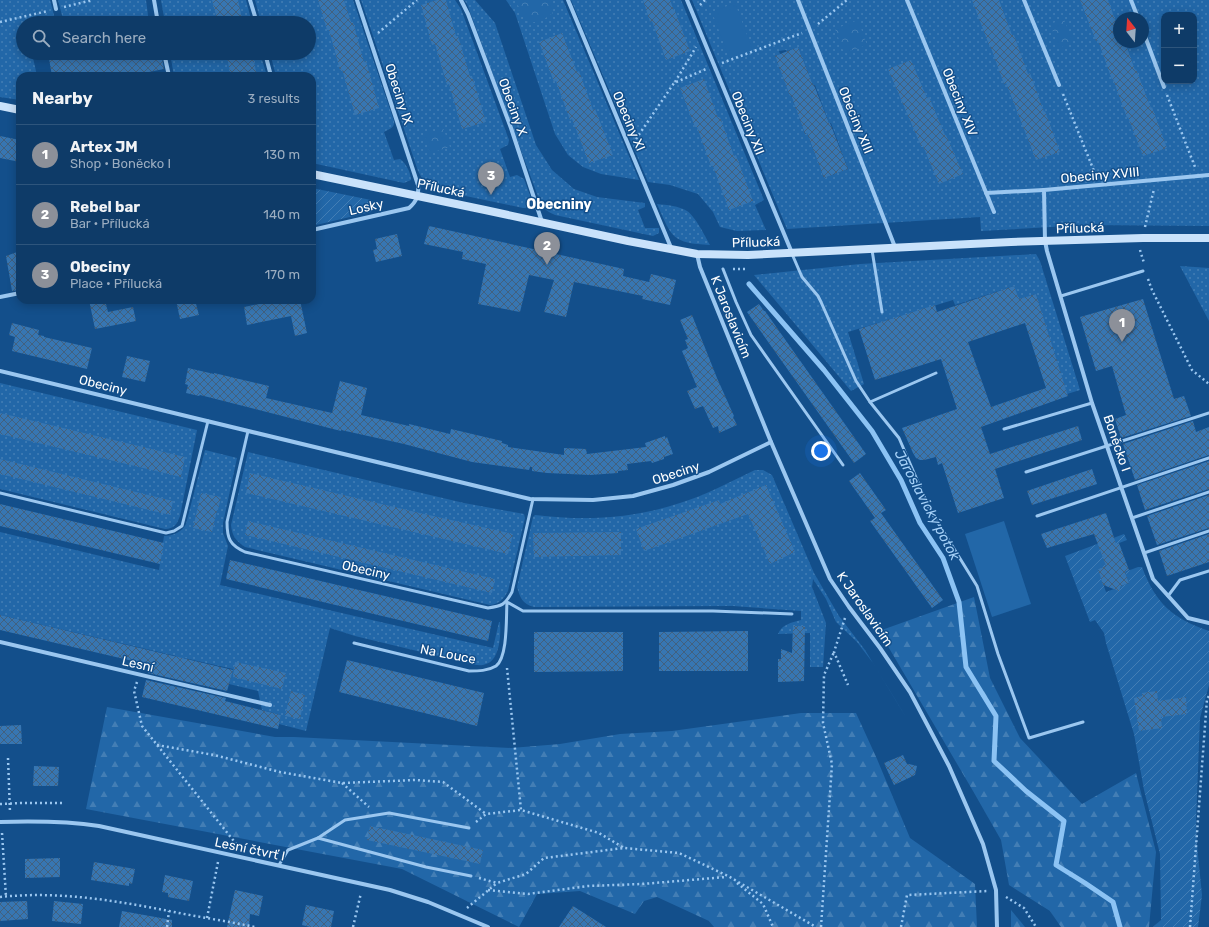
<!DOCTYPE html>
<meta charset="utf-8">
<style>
:root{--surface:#0e3b68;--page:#17426e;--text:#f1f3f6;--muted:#9badc0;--line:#2e557c;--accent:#8c9099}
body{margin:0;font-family:Rubik,sans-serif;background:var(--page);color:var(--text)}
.controls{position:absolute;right:12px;top:12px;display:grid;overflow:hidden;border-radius:8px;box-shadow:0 2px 10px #0003}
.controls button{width:36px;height:36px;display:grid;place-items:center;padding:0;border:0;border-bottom:1px solid var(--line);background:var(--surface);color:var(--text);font:20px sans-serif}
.compass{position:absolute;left:1113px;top:12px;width:36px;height:36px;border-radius:50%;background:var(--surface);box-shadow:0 2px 10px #0003;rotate:343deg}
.you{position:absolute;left:821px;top:451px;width:14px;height:14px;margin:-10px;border:3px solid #fff;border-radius:50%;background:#1a73e8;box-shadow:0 0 0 6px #1a73e833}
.badge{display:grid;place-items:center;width:26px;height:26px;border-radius:50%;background:var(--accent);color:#fff;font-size:13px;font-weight:700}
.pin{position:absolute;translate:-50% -33px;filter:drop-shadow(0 1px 2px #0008)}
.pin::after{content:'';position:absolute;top:21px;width:14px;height:12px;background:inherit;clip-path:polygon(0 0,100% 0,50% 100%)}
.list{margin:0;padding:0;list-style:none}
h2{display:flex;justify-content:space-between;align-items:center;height:52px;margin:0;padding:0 16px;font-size:17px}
h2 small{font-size:13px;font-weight:400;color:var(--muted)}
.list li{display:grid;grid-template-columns:26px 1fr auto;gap:12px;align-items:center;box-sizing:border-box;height:60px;padding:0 16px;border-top:1px solid var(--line)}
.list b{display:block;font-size:15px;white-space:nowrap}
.list p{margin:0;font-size:13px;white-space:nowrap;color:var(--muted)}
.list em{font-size:13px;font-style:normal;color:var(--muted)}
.icon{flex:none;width:22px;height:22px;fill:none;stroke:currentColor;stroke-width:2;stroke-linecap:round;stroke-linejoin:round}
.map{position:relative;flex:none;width:1209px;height:927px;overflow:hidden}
.search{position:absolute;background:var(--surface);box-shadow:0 2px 10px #0003;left:16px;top:16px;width:300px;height:44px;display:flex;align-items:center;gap:10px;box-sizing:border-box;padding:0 14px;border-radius:22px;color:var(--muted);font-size:15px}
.panel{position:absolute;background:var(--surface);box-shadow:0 2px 10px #0003;left:16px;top:72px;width:300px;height:232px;border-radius:12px}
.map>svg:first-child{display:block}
.grass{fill:url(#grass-dots);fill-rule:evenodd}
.forest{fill:url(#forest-firs)}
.park{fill:url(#park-crowns)}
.garden{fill:url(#garden-furrows)}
.pitch{fill:#2267a8}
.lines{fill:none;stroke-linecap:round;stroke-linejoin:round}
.stream{stroke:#8cc3f4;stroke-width:5}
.building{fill:url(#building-cross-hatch);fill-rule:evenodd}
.path{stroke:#9bc7f0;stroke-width:2.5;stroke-dasharray:2 3;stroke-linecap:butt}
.lane{stroke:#9bc7f0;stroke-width:3}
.street{stroke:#9bc7f0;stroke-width:4}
.secondary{stroke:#c9e2fb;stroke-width:8}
.labels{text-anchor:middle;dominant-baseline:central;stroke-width:3;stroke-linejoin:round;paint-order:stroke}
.street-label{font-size:13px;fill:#fff;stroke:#134f8b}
.neighbourhood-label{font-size:14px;font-weight:bold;fill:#fff;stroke:#134f8b}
.water-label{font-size:14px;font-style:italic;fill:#a6d1f8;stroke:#134f8b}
</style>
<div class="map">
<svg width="1209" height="927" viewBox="0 0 1209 927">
<defs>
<pattern id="grass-dots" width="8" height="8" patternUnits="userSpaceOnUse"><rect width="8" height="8" fill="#2267a8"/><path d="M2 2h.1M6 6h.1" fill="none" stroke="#437eb5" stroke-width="1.8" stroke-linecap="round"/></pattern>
<pattern id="forest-firs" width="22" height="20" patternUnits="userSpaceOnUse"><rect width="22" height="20" fill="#2267a8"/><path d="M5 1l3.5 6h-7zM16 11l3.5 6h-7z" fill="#437eb5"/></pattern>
<pattern id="park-crowns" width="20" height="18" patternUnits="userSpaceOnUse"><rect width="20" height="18" fill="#2267a8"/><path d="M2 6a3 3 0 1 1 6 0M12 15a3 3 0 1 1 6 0" fill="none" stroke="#437eb5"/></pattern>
<pattern id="garden-furrows" width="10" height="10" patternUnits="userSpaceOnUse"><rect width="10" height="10" fill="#2267a8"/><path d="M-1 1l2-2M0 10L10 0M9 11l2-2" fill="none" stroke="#437eb5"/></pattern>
<pattern id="building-cross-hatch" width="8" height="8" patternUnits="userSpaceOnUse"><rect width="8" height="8" fill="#3776b2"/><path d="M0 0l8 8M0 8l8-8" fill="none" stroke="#42617f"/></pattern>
</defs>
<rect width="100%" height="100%" fill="#134f8b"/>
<g class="grass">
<polygon points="0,0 50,0 56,23 23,23 23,53 32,53 37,76 20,76 20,100 0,97"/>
<polygon points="58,0 146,0 149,23 104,23 104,22 107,21 106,19 89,22 89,23 64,23"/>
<polygon points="161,0 246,0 252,23 165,23"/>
<path d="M255 0H353L394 121C395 128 389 129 384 132L394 160 400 159C406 163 411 173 411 180L404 183 312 163V76H276L270 53H309V23H261Z"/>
<polygon points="361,0 455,0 461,9 509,140 508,145 500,149 510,177 517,175 524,179 532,201 532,205 527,208 523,208 432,189 425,184 418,171"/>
<path d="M464 0H475L495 23 536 145 552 170 574 189 597 197 645 203V207L638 210 645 228H659V233L653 236 555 215C548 212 544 209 540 202L467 4Z"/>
<polygon points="506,0 563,0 639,180 601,174 583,167 568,155 555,134 515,13"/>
<polygon points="571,0 681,0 764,200 755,205 766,230 737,231 720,227 713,212 698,194 670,185 648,182"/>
<path d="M692 0H1209V226L1086 225 981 231 980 217 787 229ZM1164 15H1194V81H1164ZM1119 18H1143V42H1119ZM798 47 813 85H815L829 123H831L848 169 824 178 807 133 805 134 791 95H790L775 56 780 54 779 51 786 50 787 51Z"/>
<polygon points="170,53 260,53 267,76 174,76"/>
<path d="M657 204C667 205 679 206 687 211 695 216 705 236 710 245 672 243 672 238 657 204Z"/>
<polygon points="1036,254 1040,261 1080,390 1067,394 1036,294 1018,300 1014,286 955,305 953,300 848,332 864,384 851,391 754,275 860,264"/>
<polygon points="1180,266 1209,268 1209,321"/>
<path d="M0 383 197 430 180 516C177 524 174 529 165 529L0 489Z"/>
<path d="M205 450 237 458 223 523V533L228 546 220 585 493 648 499 622H500C501 634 500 660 486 664 481 666 476 665 471 664L355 636 330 628 306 731 279 724 281 715 262 710 258 691 229 684 233 669 184 658 181 672 173 670 176 656 0 615V532L159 570 164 536C173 536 182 532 186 524Z"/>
<path d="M248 452 464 503 524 514 525 518 508 591C504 599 499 604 490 605L245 547C236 541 232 536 231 525Z"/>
<path d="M755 470H763L772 475 814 573 839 616 865 650 895 699 907 719 873 663 857 642 836 622 826 599 813 579 812 587 826 623 823 667H810V633L778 634C782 624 791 623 801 620V611L733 606 534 607C522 604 520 597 517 587L533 517 535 515C584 521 632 519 680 503 706 495 730 482 755 470Z"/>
</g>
<g class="forest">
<polygon points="974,597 990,678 1020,738 1082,804 1136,773 1156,852 1149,927 1061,927 1050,911 1009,885 1001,840 973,791 879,631"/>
<polygon points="107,707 275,737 294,737 511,748 560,744 620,734 672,731 801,713 856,713 877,759 910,838 975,884 977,927 714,927 709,921 657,897 644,901 635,914 580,891 537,894 519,927 402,869 86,809"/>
<polygon points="1011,910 1025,927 1011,927"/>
</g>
<g class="park">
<polygon points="515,0 552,0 553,13 541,21 528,23"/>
<polygon points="1064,19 1073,43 1059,48 1050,24"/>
<polygon points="858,20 867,45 844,53 835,29"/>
<polygon points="443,128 450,147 430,153 424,135"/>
</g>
<g class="garden">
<path d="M312 188 371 200C376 204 377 208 371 212L312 226Z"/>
<path d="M1124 534 1127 540 1101 550 1106 566 1098 569 1106 592 1114 589 1117 590 1120 589 1121 586 1129 583 1125 572 1138 567H1142C1156 604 1172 618 1209 631V685L1200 718 1196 822 1197 845 1202 895 1198 927H1153L1161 920 1160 854 1144 790 1134 734 1106 643 1104 633 1095 620 1090 622 1065 556Z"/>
</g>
<g class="pitch">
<polygon points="735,3 753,51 730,60 712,12"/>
<polygon points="1004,521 1031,604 992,617 965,534"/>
</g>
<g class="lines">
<polyline class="stream" points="749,284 824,370 872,431 901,480 920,523 943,558 959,602 966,667 996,716 994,761 1026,791 1064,821 1056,865 1085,883 1113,902 1120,927"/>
</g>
<g class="building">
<polygon points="212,0 238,0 243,23 218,23"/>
<polygon points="318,0 344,0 351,22 353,22 364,62 366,61 379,108 355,115 342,69 340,70 329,30 327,30"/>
<polygon points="437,0 446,0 456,36 458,36 470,76 472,76 486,122 462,129 449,84 447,85 435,44 432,45 421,5"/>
<polygon points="643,0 670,0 674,11 675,11 690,51 666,60 652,21 650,22"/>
<polygon points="972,0 999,0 1012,35 1014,35 1028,74 1030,73 1044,112 1045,111 1060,152 1036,160 1006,83 1004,84 990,45 989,45"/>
<polygon points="1080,0 1108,0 1119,31 1119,42 1125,42 1135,70 1136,69 1151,108 1152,107 1167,148 1143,156 1128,117 1127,118 1113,79 1112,80 1098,40 1096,41"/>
<polygon points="562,33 577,72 579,71 593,110 595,109 613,155 589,163 572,119 570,120 556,81 554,82 539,42"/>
<polygon points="798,47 813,85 814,85 829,123 830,123 848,169 824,178 807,133 805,134 791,95 790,96 775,56"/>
<polygon points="48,53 161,53 164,69 149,72 150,76 96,76 96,72 72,76 52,76"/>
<polygon points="226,53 252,53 257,76 231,76"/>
<polygon points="911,60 927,98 929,97 945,135 946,135 963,174 939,184 923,146 921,146 888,69"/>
<polygon points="704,79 718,118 720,117 734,156 736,155 753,201 729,210 713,166 711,166 697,127 695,127 680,88"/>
<polygon points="0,136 20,140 20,162 0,158"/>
<polygon points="429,226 624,269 623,276 649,282 651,274 676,280 670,305 642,299 643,296 574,282 566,317 544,312 554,280 529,275 520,312 478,304 486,264 462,259 463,252 424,244"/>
<polygon points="397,234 402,256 376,262 373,250 377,249 375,239"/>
<polygon points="20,251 20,290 12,291 6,256"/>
<path d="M1014 286 1019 299 1036 294 1068 396 981 427 990 454 1078 426 1082 440 995 469 1004 498 958 513 942 463 938 465 936 457 924 460H920L916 458 913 453 902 428 957 409 941 359 875 380 859 329 935 305 937 312ZM1025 323 1046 388 991 407 968 342Z"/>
<polygon points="1143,299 1174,399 1184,396 1191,416 1121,438 1115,419 1126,415 1112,366 1096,371 1080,317"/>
<polygon points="89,300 105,300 108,312 133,307 136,321 95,329"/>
<polygon points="176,300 195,300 199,315 180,319"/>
<polygon points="279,300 300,300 307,333 295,336 291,316 247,325 244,307"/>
<polygon points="759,304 764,311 765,311 866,454 854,463 747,312"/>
<polygon points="692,315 717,378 734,416 733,417 737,425 719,433 718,426 713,428 703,406 695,409 687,391 697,387 682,351 688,348 685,340 688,339 680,320"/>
<polygon points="12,323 39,330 38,335 44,336 44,337 92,348 87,369 12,351 15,337 9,335"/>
<polygon points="127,356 150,361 145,382 122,377"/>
<polygon points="188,368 214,374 214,373 269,386 266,398 332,413 340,381 367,388 361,415 409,426 409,424 450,434 451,429 502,441 502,443 508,445 508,447 564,455 564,448 586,449 587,454 646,447 645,443 665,436 665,438 667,437 673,454 664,457 664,459 652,463 651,461 627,464 628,470 618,471 618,473 590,475 547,473 532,471 532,467 530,467 529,470 472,462 404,444 341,430 341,431 333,429 200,395 199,396 186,393 188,385 185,384"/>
<polygon points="0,413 185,457 181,477 0,434"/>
<polygon points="1193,421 1196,432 1209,427 1209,455 1135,480 1123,444"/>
<polygon points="0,459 173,501 170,515 0,474"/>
<polygon points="1209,461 1209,489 1145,510 1137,485"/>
<polygon points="1092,469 1097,484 1032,505 1027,491"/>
<polygon points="250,473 420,513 513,534 508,554 246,493"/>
<polygon points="860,473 886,510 881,513 943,600 932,608 870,521 875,518 849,481"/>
<polygon points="766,485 795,552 770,564 748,514 644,551 636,529 719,500 720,504"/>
<polygon points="201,493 221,497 218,510 217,510 212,532 193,528"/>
<polygon points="1209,495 1209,528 1157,545 1147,516"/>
<polygon points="0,504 164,543 160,564 0,526"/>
<polygon points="1106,513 1116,544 1119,543 1129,570 1125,572 1129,583 1121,586 1119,591 1103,585 1098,569 1106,566 1094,534 1047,548 1041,534"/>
<polygon points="248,521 495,579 492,593 245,535"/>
<polygon points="621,532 621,555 534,557 533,533"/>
<polygon points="1209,534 1209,562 1167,576 1159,551"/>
<polygon points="230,560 492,621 488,641 226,579"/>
<polygon points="0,615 233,670 227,691 148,673 150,665 0,630"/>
<polygon points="793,626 805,626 804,681 778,682 778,659 781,659 781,649 792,653"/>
<polygon points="748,631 748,671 659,671 659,632"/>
<polygon points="534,632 623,632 623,671 534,672"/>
<polygon points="347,660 484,693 477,726 339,692"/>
<polygon points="235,662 286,673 282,689 233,677"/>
<polygon points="146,680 226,698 225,701 281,715 278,729 142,697"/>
<polygon points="291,691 305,695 300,719 285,716"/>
<polygon points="1157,691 1158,701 1186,697 1187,714 1161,717 1162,728 1139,731 1134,698 1142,696 1142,693"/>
<polygon points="21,725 22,744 0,744 0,726"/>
<polygon points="903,755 907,764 909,764 917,766 915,775 894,785 884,763"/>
<polygon points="34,766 59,767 58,786 33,786"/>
<polygon points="370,826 483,850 480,864 367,840"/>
<polygon points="60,858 60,877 25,878 25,859"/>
<polygon points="94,862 135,869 132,884 129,883 129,886 91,880"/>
<polygon points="165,875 193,881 189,901 168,897 168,893 162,892"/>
<polygon points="235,890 263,896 259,916 250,914 249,927 227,927"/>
<polygon points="27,901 28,919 0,921 0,902"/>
<polygon points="54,901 83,904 81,924 52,921"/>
<polygon points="306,905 334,911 331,927 310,927 302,925"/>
<polygon points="573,906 606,927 559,927"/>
<polygon points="122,911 172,920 172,927 119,927"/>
</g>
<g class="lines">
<g class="path">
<polyline points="700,5 705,0"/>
<polyline points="64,7 93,0"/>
<polyline points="0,22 48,11"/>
<polyline points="818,24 847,0"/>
<polyline points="378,33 417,0"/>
<polyline points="722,63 802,33"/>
<polyline points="675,82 696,47"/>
<polyline points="1063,94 1096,176"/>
<polyline points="1167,95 1195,167"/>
<polyline points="636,139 674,83 706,69"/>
<polyline points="1145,227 1154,189"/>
<polyline points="1140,250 1144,263"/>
<polyline points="733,269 746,269"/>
<polyline points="1148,279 1152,290 1192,370 1209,384"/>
<polyline points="845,618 834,652 848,685"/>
<polyline points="507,668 521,810"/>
<polyline points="137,682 134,691 142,726 237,845"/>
<polyline points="157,745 214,755 280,772 342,783 416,780 443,782 486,814"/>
<polyline points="8,758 10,813"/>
<polyline points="342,783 369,807"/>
<polyline points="0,804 21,803 62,803"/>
<polyline points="476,822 486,814 521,810 599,833 624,848"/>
<polyline points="2,833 6,897"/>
<polyline points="479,878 497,883 526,874 544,858 624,848 679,853 728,876 816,927"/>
<polyline points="737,883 763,904 773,927"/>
<polyline points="488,890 528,894 588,886 642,884 726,877"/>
<path d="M0 897C57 891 113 900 169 911 198 917 227 921 255 927"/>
<polyline points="1006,897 1024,908 1036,927"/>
<polyline points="467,908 497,883"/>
<polyline points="207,918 218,862"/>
<polyline points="167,927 169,911"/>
<polyline points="353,927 361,893"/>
<polyline points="821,927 832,764 823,723 824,675 834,652"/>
<polyline points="901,927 907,895 987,891"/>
<polyline points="1190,927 1207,699 1209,696"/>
</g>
<g class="lane">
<polyline points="872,250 882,312"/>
<polyline points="792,254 802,277 818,296 821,302 856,381 870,402 936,373"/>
<polyline points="723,269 736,302 751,335 843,465"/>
<polyline points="1061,296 1143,271"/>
<polyline points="870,402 899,438 930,510 977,586 998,654 1029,738 1083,722"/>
<polyline points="1004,429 1092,403"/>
<path d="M248 431 227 522C227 539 230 545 245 552L488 608C502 606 505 605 512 592L533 499"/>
<polyline points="1026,472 1209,413"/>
<polyline points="0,493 166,533 174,531 182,526 208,421"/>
<polyline points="1037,516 1209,458"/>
<polyline points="1132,518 1209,492"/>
<polyline points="1144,553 1209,531"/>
<polyline points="1168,596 1180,580 1209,571"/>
<path d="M354 643 469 671C478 671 488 671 496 666 508 657 506 617 507 602L523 611H713L792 614"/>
<polyline points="318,838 345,820 389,813 469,828"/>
<polyline points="279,865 288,850 318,838 426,867 471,876"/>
</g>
<g class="street">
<polyline points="54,0 56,9"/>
<polyline points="154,0 158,23"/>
<polyline points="250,0 257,23"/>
<polyline points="461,0 468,14 511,128 542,222"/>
<polyline points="568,0 672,250"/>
<polyline points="687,0 792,253"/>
<polyline points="798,0 895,247"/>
<polyline points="907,0 994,212"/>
<polyline points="1024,0 1059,85"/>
<polyline points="1131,0 1138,18"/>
<polyline points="1143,31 1164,87"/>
<polyline points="164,53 169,76"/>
<polyline points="265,53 271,76"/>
<polyline points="1209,175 1044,190 1045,241 1047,251 1092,403 1153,579 1188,618 1209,623"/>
<polyline points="986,193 1044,190"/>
<path d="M312 230 409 208C417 201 419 195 418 185L357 0"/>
<polyline points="697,254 700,267 771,442 830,579 849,607 880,648 910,692 949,766 983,844 996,890 997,927"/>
<polyline points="0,297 20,293"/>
<polyline points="0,371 530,499 593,500 633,496 673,485 709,472 771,442"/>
<polyline points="0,642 270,705"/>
<path d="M0 822C33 821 66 821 99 826L390 890 428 902 488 927"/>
</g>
<g class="secondary">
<polyline points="0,106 20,110"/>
<polyline points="312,174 485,210 628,241 697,254 748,255 1011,242 1143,238 1209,238"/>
</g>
</g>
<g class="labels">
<g class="street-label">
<text transform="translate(399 94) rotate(72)">Obeciny IX</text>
<text transform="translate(960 102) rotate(68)">Obeciny XIV</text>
<text transform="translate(513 107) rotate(70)">Obeciny X</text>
<text transform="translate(856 120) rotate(68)">Obeciny XIII</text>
<text transform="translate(629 121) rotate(67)">Obeciny XI</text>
<text transform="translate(748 123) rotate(68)">Obeciny XII</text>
<text transform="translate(1100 175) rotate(-5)">Obeciny XVIII</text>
<text transform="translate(441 188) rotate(12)">Přílucká</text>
<text transform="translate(366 207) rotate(-13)">Losky</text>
<text transform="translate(1080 228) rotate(-2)">Přílucká</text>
<text transform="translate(756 242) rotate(-2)">Přílucká</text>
<text transform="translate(731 317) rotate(68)">K Jaroslavicím</text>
<text transform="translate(103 385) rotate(14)">Obeciny</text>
<text transform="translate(1117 443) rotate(71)">Boněcko I</text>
<text transform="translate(676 473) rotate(-18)">Obeciny</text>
<text transform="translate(366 570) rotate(13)">Obeciny</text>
<text transform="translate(865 609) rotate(55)">K Jaroslavicím</text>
<text transform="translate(448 654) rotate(11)">Na Louce</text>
<text transform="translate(138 664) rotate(13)">Lesní</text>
<text transform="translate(250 849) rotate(12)">Lesní čtvrť I</text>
</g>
<g class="neighbourhood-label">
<text x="559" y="204">Obecniny</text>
</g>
<g class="water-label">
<text transform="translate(927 505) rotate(62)">Jaroslavický potok</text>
</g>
</g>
</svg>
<div class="controls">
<button>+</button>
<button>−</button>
</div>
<svg class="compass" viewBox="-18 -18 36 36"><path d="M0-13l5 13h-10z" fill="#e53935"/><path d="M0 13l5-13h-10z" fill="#9badc0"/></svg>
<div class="you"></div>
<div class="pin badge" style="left:1122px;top:342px">1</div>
<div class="pin badge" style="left:547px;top:265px">2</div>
<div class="pin badge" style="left:491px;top:195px">3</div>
<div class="search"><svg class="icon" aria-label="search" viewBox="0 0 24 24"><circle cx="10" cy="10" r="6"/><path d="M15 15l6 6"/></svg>Search here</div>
<section class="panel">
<h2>Nearby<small>3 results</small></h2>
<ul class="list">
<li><span class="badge">1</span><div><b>Artex JM</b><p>Shop · Boněcko I</p></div><em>130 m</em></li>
<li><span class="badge">2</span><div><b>Rebel bar</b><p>Bar · Přílucká</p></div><em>140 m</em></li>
<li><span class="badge">3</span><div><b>Obeciny</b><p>Place · Přílucká</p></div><em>170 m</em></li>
</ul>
</section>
</div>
